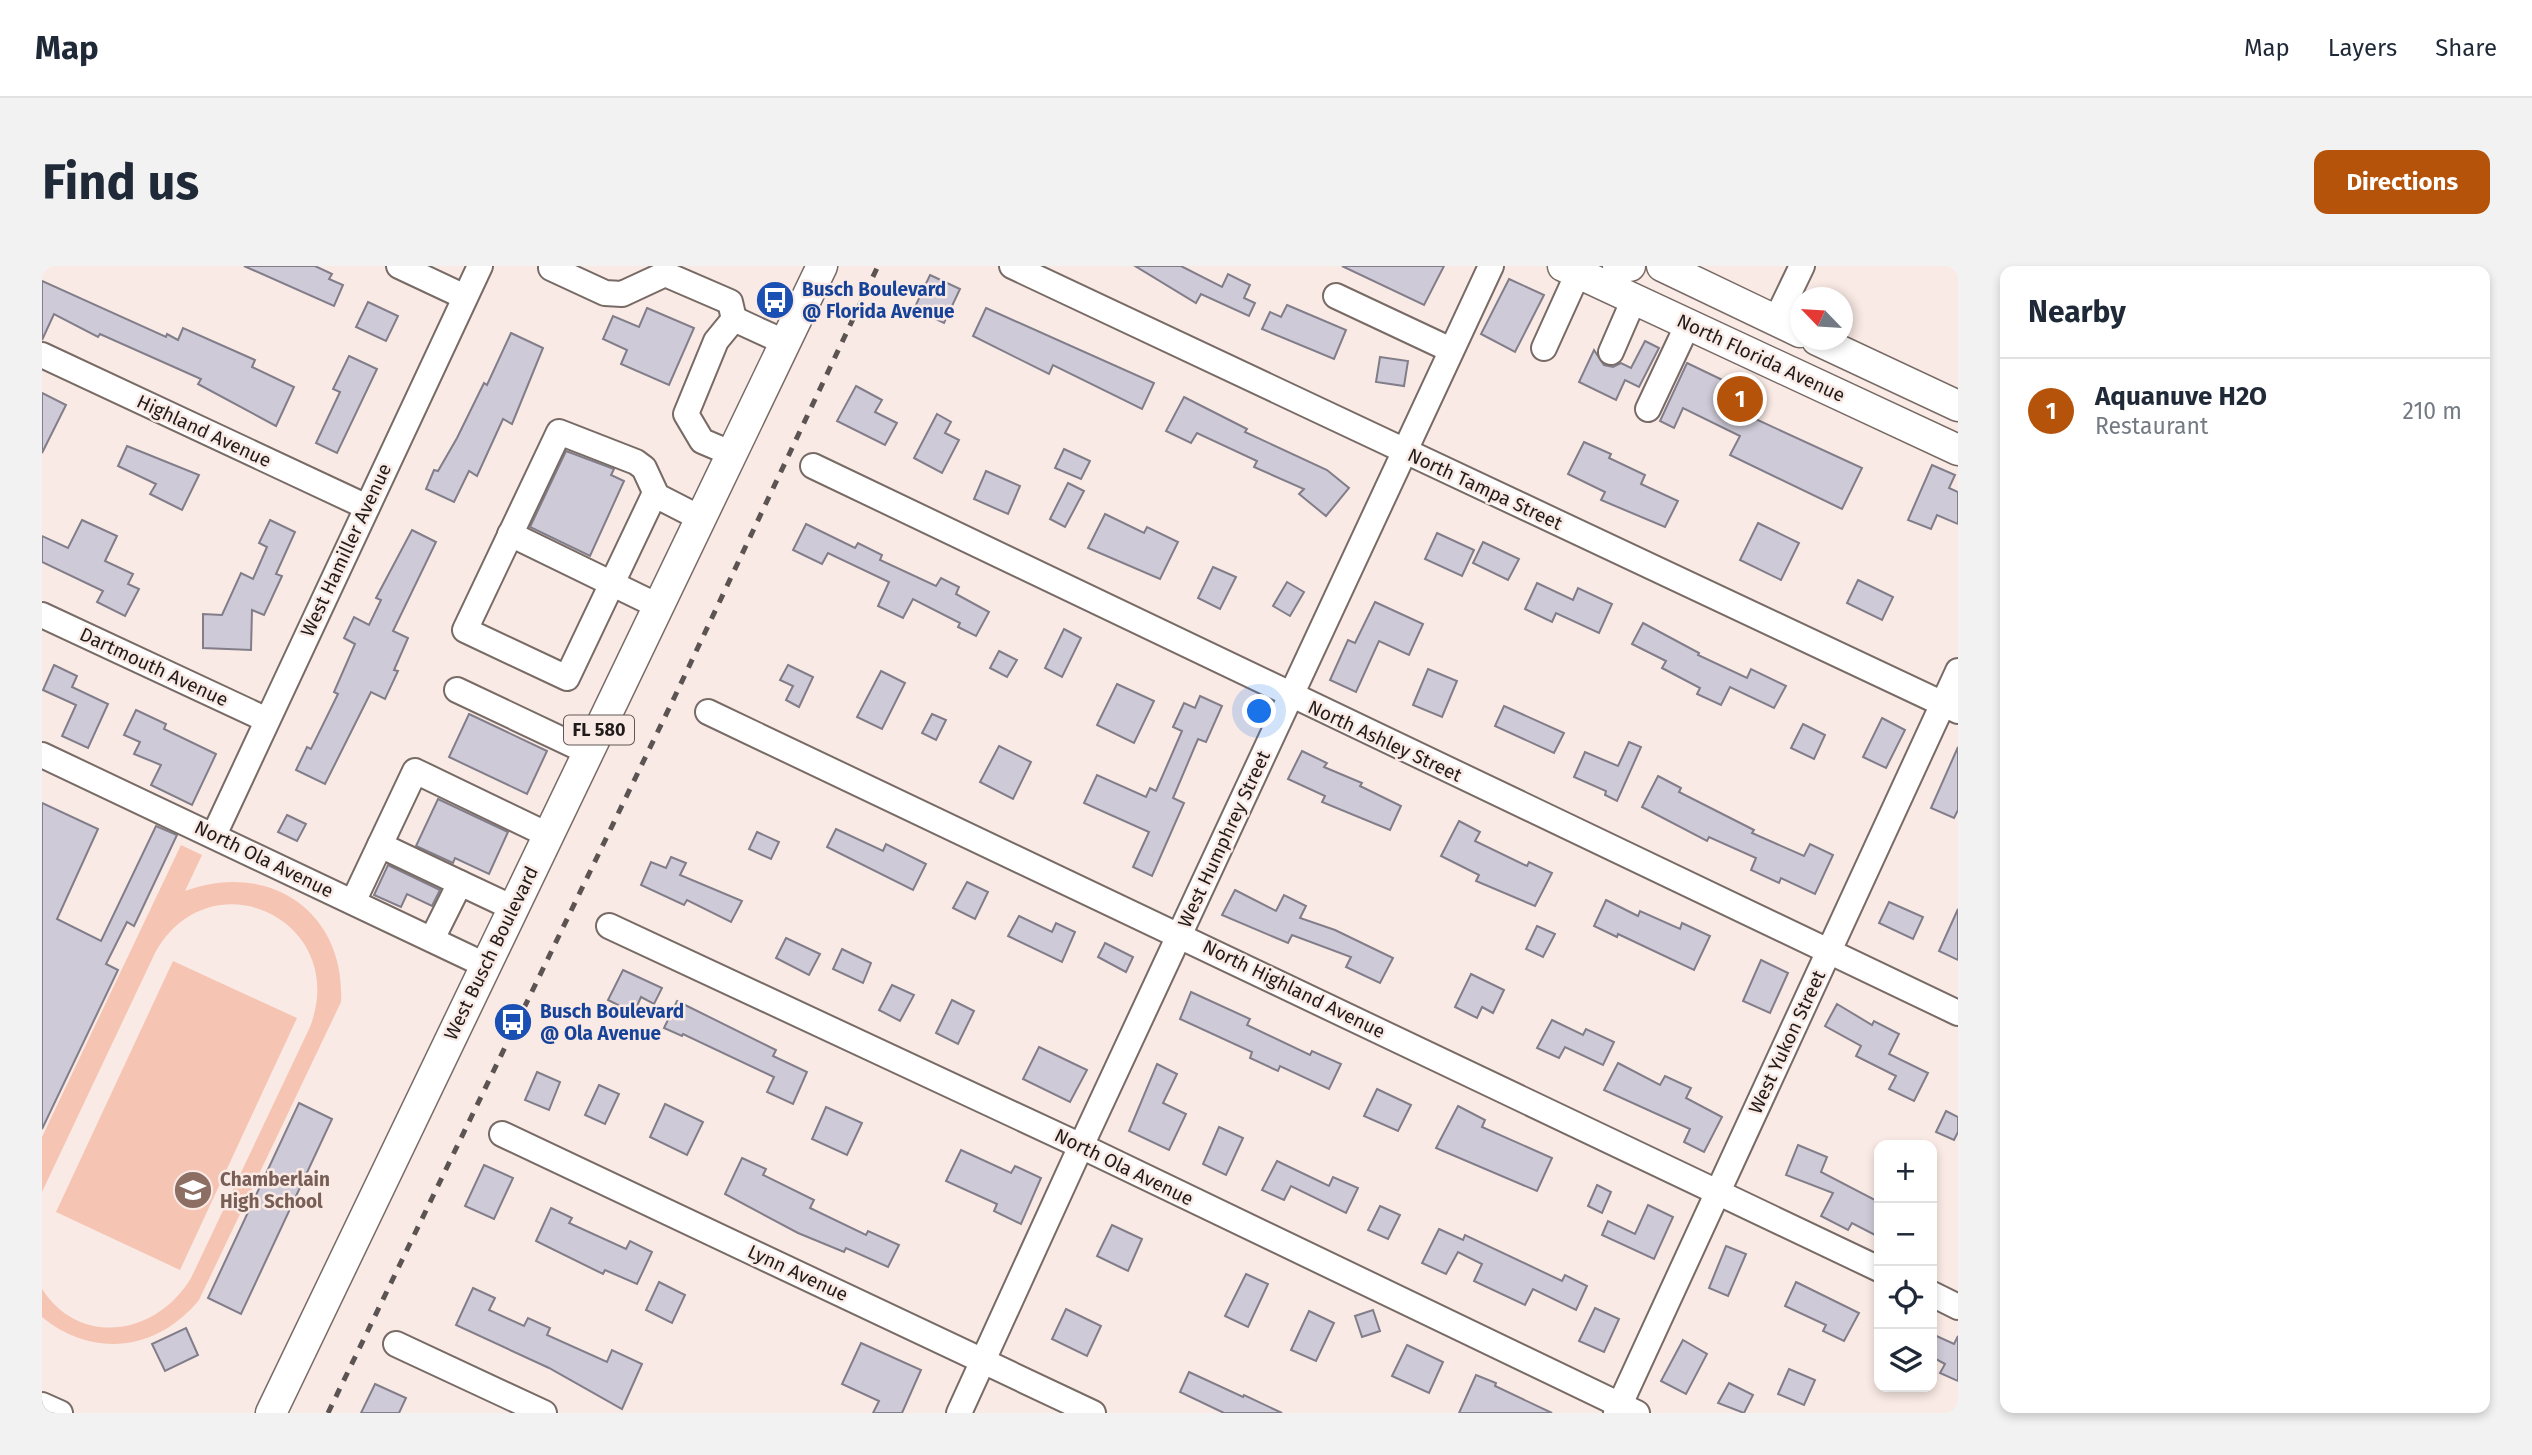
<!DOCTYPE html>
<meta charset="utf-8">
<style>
:root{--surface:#fff;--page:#f2f2f3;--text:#1f2937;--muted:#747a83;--line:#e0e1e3;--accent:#b45309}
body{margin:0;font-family:"Fira Sans",sans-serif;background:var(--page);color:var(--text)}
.controls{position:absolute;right:21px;bottom:21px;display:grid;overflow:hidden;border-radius:14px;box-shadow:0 4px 10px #0003}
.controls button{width:63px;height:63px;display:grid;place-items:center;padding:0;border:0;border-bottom:2px solid var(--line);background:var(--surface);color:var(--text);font:35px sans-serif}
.compass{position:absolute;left:1748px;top:21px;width:63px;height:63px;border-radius:50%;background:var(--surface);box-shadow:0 4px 10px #0003;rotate:295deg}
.you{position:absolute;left:1218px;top:446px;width:24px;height:24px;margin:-18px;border:5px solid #fff;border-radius:50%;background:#1a73e8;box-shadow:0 0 0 10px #1a73e833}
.badge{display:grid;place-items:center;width:46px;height:46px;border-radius:50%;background:var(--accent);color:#fff;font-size:23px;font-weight:700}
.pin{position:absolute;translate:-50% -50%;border:4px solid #fff;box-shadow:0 2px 7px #0006}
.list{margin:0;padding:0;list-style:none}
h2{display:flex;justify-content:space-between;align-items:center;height:91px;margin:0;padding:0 28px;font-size:30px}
h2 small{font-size:23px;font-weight:400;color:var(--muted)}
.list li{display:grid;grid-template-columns:46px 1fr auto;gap:21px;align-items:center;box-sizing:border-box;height:105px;padding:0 28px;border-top:2px solid var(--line)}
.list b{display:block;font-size:26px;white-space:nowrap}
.list p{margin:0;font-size:23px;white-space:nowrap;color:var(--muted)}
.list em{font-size:23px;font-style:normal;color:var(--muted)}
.icon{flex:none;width:38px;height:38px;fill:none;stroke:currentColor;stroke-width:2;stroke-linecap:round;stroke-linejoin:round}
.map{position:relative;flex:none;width:1916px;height:1147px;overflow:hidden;border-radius:14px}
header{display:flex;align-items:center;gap:42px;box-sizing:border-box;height:98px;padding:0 35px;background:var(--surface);border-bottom:2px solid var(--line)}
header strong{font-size:33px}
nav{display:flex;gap:38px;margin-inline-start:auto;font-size:24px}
.intro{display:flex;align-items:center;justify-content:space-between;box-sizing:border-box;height:168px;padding:0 42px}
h1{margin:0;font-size:49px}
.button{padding:18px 32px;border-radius:14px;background:var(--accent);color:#fff;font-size:24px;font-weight:700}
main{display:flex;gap:42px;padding:0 42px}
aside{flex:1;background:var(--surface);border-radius:14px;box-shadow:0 4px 10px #0003}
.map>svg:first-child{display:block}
.green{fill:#f6c4b2}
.building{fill:#cecad7;stroke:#817d89;stroke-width:2}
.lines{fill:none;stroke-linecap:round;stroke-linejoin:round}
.minor-casing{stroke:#786b66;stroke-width:28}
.major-casing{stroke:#786b66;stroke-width:33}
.minor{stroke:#fff;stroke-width:24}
.major{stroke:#fff;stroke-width:30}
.rail{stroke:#5c5452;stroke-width:5;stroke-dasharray:9 9;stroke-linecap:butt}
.labels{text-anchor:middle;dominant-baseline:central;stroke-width:5;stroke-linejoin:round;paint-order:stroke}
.shield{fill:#faeae5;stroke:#615956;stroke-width:2}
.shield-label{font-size:18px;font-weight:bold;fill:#201b19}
.transit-label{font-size:19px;font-weight:bold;fill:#164399;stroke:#faeae5;text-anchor:start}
.street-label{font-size:19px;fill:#201b19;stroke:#faeae5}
.education-label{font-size:19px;font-weight:bold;fill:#785e54;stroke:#faeae5;text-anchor:start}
</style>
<header>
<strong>Map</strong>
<nav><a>Map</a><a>Layers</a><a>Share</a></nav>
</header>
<div class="intro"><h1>Find us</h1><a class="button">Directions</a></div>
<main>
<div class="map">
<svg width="1916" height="1147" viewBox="0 0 1916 1147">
<rect width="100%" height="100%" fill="#faeae5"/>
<g class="green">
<path d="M139 579 160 589 143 625C226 594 304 645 299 736L157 1034C115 1085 51 1093 0 1051V1023C39 1083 116 1068 149 1012L268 761C309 654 168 588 113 687L0 926V871Z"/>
<polygon points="131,695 255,752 138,1004 14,946"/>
</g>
<g class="building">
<polygon points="202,0 273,0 290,8 287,13 301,19 292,40"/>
<polygon points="1093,0 1139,0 1180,21 1186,8 1208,19 1202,32 1213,37 1207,50 1159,28 1154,37"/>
<polygon points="1300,0 1402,0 1382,39"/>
<polygon points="888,9 918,23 902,57 872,43"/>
<polygon points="1467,13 1502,29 1473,86 1439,68"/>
<polygon points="0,15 124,71 125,68 136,74 141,62 213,94 210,101 252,121 234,160 156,118 159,113 58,68 56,71 12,48 0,74"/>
<polygon points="326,36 356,50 344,75 314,61"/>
<polygon points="1245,39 1304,64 1292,93 1220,63 1228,46 1239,51"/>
<polygon points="605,42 652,62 627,119 579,98 585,84 561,73 571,50 597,61"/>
<polygon points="944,42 1112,117 1100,143 1011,99 1007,108 931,70"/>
<polygon points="469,67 501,82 470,158 461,153 435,210 427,205 412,236 384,223 392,204 396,205 415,172 442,117 445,119"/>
<polygon points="1603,75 1617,82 1597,121 1583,114 1574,134 1537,116 1552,84 1562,99 1571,101 1579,97 1589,102"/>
<polygon points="307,90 335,103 295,187 274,177 298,126 291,123"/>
<polygon points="1338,91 1366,95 1362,120 1334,116"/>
<polygon points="1645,97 1716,131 1707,150 1820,202 1800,243 1688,189 1698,170 1641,142 1632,162 1618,155"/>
<polygon points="814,120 840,134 833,146 855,157 843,179 795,155"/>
<polygon points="0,127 24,139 0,187"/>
<polygon points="1142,131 1205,163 1203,166 1285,204 1307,222 1284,250 1257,228 1262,223 1212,201 1215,195 1155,167 1149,177 1124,165"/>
<polygon points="895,148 909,156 903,167 917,174 900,207 872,192"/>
<polygon points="1542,176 1569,188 1567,192 1603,209 1599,218 1636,235 1623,261 1559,234 1563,226 1526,208"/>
<polygon points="85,180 157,209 140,244 108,228 114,218 76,200"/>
<polygon points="1022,183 1048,195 1039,213 1013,202"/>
<polygon points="524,185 572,203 569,209 582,215 548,290 488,261"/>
<polygon points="1890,199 1913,209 1907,222 1916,226 1916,258 1895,249 1889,263 1866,254"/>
<polygon points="944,205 978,220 966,248 932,233"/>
<polygon points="1026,217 1042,225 1023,261 1008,253"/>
<polygon points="1063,248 1102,267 1105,261 1136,276 1118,313 1046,282"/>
<polygon points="40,254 75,270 63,295 91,308 86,318 97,323 83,350 55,336 61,325 0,296 0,270 26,282"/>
<polygon points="228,254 253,266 234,308 240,310 222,349 210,344 209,384 161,382 161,348 180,349 199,307 211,313 225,281 217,277"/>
<polygon points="1716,257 1757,277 1739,314 1698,294"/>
<polygon points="764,258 813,282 816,277 840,289 838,294 894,320 899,312 917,321 914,328 947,346 934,370 916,361 918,357 871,333 861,352 836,340 847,316 786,287 780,298 751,284"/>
<polygon points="370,264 394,276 351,365 366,372 352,404 356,405 343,433 329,426 283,518 254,504 265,481 269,483 296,428 292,426 313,378 302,372 312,351 327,359 339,334 334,332"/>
<polygon points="1395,267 1432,284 1420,310 1383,293"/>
<polygon points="1441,276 1477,293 1466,314 1431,297"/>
<polygon points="1171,301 1194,311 1178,343 1156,332"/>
<polygon points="1816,314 1851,331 1840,354 1805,337"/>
<polygon points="1245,316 1262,326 1248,350 1231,340"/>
<polygon points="1495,317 1531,334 1536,322 1570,338 1557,367 1514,347 1510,356 1483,343"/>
<polygon points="1333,336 1381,358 1367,389 1337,375 1314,426 1288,414 1306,374 1313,377"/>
<polygon points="1601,357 1657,387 1656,389 1705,412 1709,403 1744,420 1732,442 1688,421 1679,439 1655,428 1658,422 1620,402 1624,395 1590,378"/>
<polygon points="1022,363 1039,372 1020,411 1003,402"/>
<polygon points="957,385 975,394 965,411 948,402"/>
<polygon points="12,399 35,410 30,421 66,438 46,482 20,470 34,439 1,424"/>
<polygon points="746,399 771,411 757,441 744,434 751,420 738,414"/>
<polygon points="1386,403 1415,415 1400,451 1371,439"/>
<polygon points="839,405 863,417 840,463 815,451"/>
<polygon points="1075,418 1112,435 1092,477 1055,459"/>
<polygon points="1158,430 1180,440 1164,476 1156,473 1131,532 1142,537 1110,610 1091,601 1107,566 1042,537 1055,509 1104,531 1108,522 1114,525 1140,465 1131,461 1142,437 1153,442"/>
<polygon points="1462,440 1522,467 1512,487 1453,460"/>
<polygon points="94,444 124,458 122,463 174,488 150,539 109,519 119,499 92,488 98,476 82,469"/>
<polygon points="427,448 505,485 485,528 407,491"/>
<polygon points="890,448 904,454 894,474 880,467"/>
<polygon points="1840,452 1863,464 1844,502 1821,491"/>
<polygon points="1761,458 1783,469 1772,493 1749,482"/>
<polygon points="1587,476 1599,481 1575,535 1563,529 1564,525 1532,511 1543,486 1576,500"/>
<polygon points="957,480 989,496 971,533 938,516"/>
<polygon points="1916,481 1916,544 1912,552 1889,542"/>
<polygon points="1260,485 1285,497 1282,501 1320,517 1318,520 1359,540 1348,564 1280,536 1283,530 1246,513"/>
<polygon points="1616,510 1639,522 1637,526 1712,564 1710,567 1762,590 1768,578 1791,589 1773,628 1739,612 1737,617 1709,604 1714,592 1667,571 1665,575 1600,541"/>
<polygon points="396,533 466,566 447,608 413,592 411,597 374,580"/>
<polygon points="0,537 56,563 15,653 59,675 114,560 135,569 92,660 85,656 64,698 76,704 0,863"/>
<polygon points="245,549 264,558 255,575 236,566"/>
<polygon points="1417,555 1438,566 1433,575 1485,600 1487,596 1510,607 1493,640 1434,615 1437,609 1399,590"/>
<polygon points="794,563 841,585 844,578 884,598 871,624 785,581"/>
<polygon points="715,566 737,576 729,593 707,583"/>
<polygon points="629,591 644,597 638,609 700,635 689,656 645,634 642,639 599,619 609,596 624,602"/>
<polygon points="346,599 398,624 390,640 365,628 359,641 332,629"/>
<polygon points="925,616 946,626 933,653 911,642"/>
<polygon points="1193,624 1234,645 1242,629 1264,640 1258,652 1293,664 1351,692 1338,717 1304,701 1309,691 1250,669 1246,677 1180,649"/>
<polygon points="1564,634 1596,650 1598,645 1638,663 1640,657 1668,670 1652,704 1576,668 1575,671 1552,660"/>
<polygon points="1847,636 1881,651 1871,673 1837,657"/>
<polygon points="1916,643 1916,694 1897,685"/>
<polygon points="977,650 1010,666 1014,657 1033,666 1020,696 966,670"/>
<polygon points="1495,660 1513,668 1501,691 1484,683"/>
<polygon points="744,672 778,688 767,709 734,692"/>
<polygon points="1063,677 1091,691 1084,706 1056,691"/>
<polygon points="800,683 829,697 821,717 791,703"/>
<polygon points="1719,694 1746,707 1728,747 1701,735"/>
<polygon points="581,704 620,722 612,738 599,731 592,747 566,734"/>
<polygon points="1429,708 1462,724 1451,747 1440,741 1435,752 1413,741"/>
<polygon points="850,719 872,729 858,755 837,744"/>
<polygon points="1149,726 1208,753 1205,759 1268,789 1270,785 1299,798 1287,823 1238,800 1236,805 1208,792 1210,786 1138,753"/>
<polygon points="910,734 932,745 916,778 894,767"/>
<polygon points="635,735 734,784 731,790 765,806 751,838 725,826 732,811 641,768 640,770 622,762"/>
<polygon points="1795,738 1830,759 1832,755 1857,768 1847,788 1886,807 1872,835 1847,823 1854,810 1814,790 1819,780 1783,760"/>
<polygon points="1510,754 1541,769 1544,763 1572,776 1561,799 1523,781 1517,792 1495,782"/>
<polygon points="997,781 1045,804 1028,836 981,813"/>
<polygon points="1576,797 1618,819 1623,810 1649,822 1644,832 1680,851 1662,886 1642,876 1648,863 1562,824"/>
<polygon points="1115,798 1135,808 1121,837 1144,848 1127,884 1087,865"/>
<polygon points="495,806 518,816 507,844 483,834"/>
<polygon points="557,819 577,828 563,858 543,849"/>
<polygon points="1335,823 1369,839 1356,865 1322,850"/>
<polygon points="257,837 290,853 199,1048 166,1032"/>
<polygon points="623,838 661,856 645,889 608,871"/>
<polygon points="1416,840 1443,854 1440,861 1510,892 1495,925 1394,882"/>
<polygon points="784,841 820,857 805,889 770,873"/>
<polygon points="1904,845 1916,851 1916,866 1912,874 1894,866"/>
<polygon points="1177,861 1201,872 1184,909 1161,898"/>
<polygon points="1756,879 1785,891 1779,906 1837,936 1837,971 1810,957 1806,964 1779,950 1791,927 1744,909"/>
<polygon points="919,884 969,907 973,900 999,912 979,958 952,945 955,938 904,915"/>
<polygon points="700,892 724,903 721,909 772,934 768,942 824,969 826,965 857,979 846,1001 804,982 802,986 756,967 683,928"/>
<polygon points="1235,895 1287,920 1291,911 1316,922 1304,947 1249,920 1242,934 1220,924"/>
<polygon points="442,899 471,912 452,953 423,940"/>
<polygon points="1555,919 1569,926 1560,947 1546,940"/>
<polygon points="1606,939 1631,951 1612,993 1560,969 1566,955 1593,968"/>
<polygon points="1338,940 1358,949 1346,973 1326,964"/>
<polygon points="509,942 530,952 527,957 584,983 588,975 610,986 595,1018 563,1004 561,1008 494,975"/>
<polygon points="1070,959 1100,973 1086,1005 1055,990"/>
<polygon points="1397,963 1421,974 1423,969 1520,1015 1523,1009 1545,1020 1534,1044 1491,1023 1483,1039 1432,1015 1440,998 1416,986 1404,1008 1380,997"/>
<polygon points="1684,980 1704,988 1686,1030 1667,1022"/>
<polygon points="1204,1008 1226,1018 1206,1061 1183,1050"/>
<polygon points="617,1016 643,1029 630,1057 604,1044"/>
<polygon points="1754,1016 1817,1047 1802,1075 1781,1065 1784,1059 1743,1040"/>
<polygon points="431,1022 453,1032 447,1044 482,1060 486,1052 508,1062 505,1069 565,1096 570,1084 600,1098 580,1143 507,1102 414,1059"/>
<polygon points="1553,1042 1577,1053 1562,1086 1537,1075"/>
<polygon points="1024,1043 1059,1060 1045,1090 1010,1073"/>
<polygon points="1331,1044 1338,1065 1320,1071 1313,1050"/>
<polygon points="1267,1045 1292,1057 1274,1095 1249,1084"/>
<polygon points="144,1062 156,1089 123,1105 110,1078"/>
<polygon points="1890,1068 1912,1078 1916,1070 1916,1115 1898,1107 1903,1098 1890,1091"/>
<polygon points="1641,1074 1665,1088 1644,1128 1619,1115"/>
<polygon points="819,1077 879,1104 860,1147 831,1147 837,1135 800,1118"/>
<polygon points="1365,1079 1401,1096 1387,1127 1350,1110"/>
<polygon points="1747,1103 1773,1114 1762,1139 1736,1128"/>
<polygon points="1147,1106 1201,1131 1202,1129 1240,1147 1182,1147 1138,1126"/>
<polygon points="1434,1109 1454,1117 1453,1120 1510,1147 1417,1147"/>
<polygon points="1687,1117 1711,1129 1702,1147 1676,1137"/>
<polygon points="333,1118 364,1132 357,1147 319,1147"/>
</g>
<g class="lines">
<g class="minor-casing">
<g id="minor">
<polyline points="357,0 423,31"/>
<polyline points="970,0 1916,445"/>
<polyline points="509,2 563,27 580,28 623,8 688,36 692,53"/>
<polyline points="1294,30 1409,84"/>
<polyline points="1734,54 1760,0"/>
<polyline points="1502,82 1536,7"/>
<polyline points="1569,86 1592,33"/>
<polyline points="0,89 325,241"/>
<polyline points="1606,143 1646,58"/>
<polyline points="686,186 660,175 644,148 674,75 692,53 729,70"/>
<polyline points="771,200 1916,747"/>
<polyline points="613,227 525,412 423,364 517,166 594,196 602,202 615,230 658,252"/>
<polyline points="468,268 616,340"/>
<polyline points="0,349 225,454"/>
<polyline points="415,424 546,486"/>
<polyline points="666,446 1837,1003"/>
<polyline points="0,489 443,699"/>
<polyline points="172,569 438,0"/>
<polyline points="338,579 418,617"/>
<polyline points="311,636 373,505 506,569"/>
<polyline points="567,660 1039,880 1595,1147"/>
<polyline points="390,673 418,617 471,642"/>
<polyline points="460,868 1051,1147"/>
<polyline points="1890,1028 1916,1041"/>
<polyline points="354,1078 502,1147"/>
<polyline points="0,1139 18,1147"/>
<polyline points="917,1147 1039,880 1449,0"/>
<polyline points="1574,1147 1916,405"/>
</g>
</g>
<g class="major-casing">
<g id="major">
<polyline points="1521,0 1916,184"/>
<polyline points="1576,0 1588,0"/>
<polyline points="1620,0 1758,66"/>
<polyline points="1775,74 1916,140"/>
<polyline points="229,1147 780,0"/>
</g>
</g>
<use href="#minor" class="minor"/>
<use href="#major" class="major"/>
<polyline class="rail" points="286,1147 633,430 836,0"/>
</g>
<defs>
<g id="bus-disc" transform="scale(2.0125)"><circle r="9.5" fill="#1a4fb4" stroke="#faeae5"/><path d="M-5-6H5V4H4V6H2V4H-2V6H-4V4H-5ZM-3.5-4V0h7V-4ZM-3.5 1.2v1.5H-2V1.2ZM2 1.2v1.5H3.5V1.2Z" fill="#fff"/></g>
<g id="school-disc" transform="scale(2.0125)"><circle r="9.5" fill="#8d6e63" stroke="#faeae5"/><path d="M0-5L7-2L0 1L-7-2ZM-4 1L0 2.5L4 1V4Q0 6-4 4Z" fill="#fff"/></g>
</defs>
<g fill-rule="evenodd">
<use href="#bus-disc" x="733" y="34"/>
<use href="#bus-disc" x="471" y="756"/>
<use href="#school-disc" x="151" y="924"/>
</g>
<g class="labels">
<rect class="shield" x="522" y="449.5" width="70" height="29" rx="5"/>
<g class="shield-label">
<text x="557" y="464">FL 580</text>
</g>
<g class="transit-label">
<text x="760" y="23">Busch Boulevard<tspan x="760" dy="22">@ Florida Avenue</tspan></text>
<text x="498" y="745">Busch Boulevard<tspan x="498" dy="22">@ Ola Avenue</tspan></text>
</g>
<g class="street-label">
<text transform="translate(1719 92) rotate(25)">North Florida Avenue</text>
<text transform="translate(162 165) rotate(25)">Highland Avenue</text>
<text transform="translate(1443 223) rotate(25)">North Tampa Street</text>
<text transform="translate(304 284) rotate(-65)">West Hamiller Avenue</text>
<text transform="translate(112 401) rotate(25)">Dartmouth Avenue</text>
<text transform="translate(1343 475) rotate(25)">North Ashley Street</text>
<text transform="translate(1182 573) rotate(-65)">West Humphrey Street</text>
<text transform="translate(222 593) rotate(26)">North Ola Avenue</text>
<text transform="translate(449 687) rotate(-64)">West Busch Boulevard</text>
<text transform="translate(1252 723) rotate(26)">North Highland Avenue</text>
<text transform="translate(1745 776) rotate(-65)">West Yukon Street</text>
<text transform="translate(1082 901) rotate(26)">North Ola Avenue</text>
<text transform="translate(756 1007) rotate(25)">Lynn Avenue</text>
</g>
<g class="education-label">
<text x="178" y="913">Chamberlain<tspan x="178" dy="22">High School</tspan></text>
</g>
</g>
</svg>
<div class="controls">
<button>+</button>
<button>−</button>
<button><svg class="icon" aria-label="locate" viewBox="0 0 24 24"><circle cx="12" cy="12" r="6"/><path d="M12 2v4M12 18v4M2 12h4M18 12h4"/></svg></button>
<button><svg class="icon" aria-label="layers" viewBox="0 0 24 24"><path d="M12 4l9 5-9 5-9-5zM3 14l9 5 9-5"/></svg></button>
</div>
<svg class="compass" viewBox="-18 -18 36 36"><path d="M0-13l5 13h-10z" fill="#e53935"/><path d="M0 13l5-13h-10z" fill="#747a83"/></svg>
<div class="you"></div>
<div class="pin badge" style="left:1698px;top:133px">1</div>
</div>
<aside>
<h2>Nearby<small></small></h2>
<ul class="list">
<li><span class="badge">1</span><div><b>Aquanuve H2O</b><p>Restaurant</p></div><em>210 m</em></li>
</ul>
</aside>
</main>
